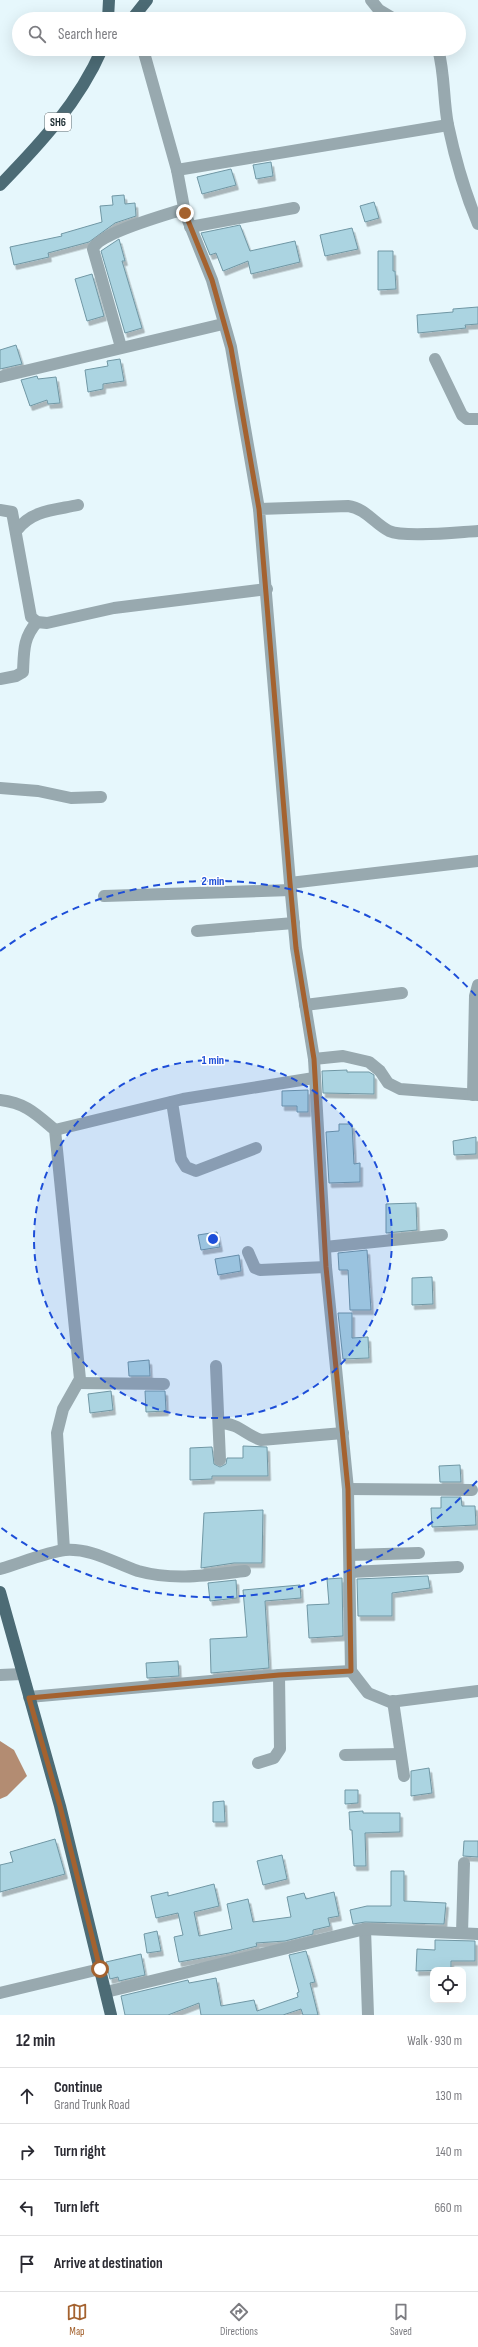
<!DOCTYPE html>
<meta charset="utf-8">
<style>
:root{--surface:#fff;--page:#f7f7f7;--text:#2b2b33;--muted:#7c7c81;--line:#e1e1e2;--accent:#a4622f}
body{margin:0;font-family:"Sofia Sans Condensed",sans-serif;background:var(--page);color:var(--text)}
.controls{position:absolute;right:12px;bottom:12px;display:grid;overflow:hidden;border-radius:8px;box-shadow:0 4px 16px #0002}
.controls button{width:36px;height:36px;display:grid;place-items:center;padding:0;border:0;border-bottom:1px solid var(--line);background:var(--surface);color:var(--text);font:20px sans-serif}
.stop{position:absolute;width:12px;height:12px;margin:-9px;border:3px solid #a4622f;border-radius:50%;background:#fff}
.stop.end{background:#a4622f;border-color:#fff;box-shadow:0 1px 4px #0008}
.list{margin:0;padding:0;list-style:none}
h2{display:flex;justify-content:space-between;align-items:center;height:52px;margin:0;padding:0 16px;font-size:17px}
h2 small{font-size:13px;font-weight:400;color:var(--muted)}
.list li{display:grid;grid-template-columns:26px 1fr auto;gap:12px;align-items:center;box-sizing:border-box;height:56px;padding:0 16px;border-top:1px solid var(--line)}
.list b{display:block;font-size:15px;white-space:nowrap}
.list p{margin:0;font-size:13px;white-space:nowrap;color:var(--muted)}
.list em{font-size:13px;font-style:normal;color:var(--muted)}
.icon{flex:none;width:22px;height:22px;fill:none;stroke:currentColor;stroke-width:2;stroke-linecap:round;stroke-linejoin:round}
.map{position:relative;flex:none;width:478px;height:2015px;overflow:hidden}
.search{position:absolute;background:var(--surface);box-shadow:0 4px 16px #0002;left:12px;right:12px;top:12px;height:44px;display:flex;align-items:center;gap:10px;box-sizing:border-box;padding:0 14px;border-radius:22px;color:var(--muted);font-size:15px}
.sheet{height:276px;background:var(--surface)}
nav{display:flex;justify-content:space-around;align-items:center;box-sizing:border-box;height:56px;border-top:1px solid var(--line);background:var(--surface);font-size:11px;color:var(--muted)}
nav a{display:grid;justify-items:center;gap:2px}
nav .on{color:var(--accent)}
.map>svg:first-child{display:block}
.water{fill:#b38c72}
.building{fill:#abd4e1;stroke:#7097a4;filter:url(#shadow)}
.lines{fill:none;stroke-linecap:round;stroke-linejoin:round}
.minor{stroke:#98a9af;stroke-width:12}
.major{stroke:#4c6b75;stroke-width:12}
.route{stroke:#a4622f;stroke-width:5}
.ring{fill:none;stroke:#1d4ed8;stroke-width:2;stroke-dasharray:7 5}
.labels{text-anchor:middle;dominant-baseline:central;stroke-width:3;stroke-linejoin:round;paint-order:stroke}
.shield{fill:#fff;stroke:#5f6b6e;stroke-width:1}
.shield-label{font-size:11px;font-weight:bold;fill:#1b2b30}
.centre{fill:#1d4ed8;stroke:#fff;stroke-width:2}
.ring-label{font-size:12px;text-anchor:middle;font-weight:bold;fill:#1d4ed8;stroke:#fff;stroke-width:3;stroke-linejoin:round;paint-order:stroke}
</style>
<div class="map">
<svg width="478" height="2015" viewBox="0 0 478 2015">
<defs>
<filter id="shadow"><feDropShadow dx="2.5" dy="4.5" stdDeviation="0" flood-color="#0004"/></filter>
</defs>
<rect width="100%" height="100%" fill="#e6f7fc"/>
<polygon class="water" points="0,1741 14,1750 27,1776 7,1796 0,1799"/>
<g class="building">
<polygon points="271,162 273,176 256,179 253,165"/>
<polygon points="231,169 236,185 202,194 197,177"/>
<polygon points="124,195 125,204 135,203 136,216 115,223 89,242 48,253 49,257 14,265 10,247 62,236 61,234 102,222 100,206 113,205 112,196"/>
<polygon points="374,202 379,218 365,222 360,206"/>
<polygon points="240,225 250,251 295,241 300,262 251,274 248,261 223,271 216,253 210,255 201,233"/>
<polygon points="352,228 358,249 325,256 320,235"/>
<polygon points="119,239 125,261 122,261 142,328 125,333 101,251"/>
<polygon points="378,251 393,251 393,271 395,271 396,289 378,290"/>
<polygon points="92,274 104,316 87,321 75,279"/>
<polygon points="478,307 478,324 465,325 466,328 418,333 417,315 453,312 453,309"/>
<polygon points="16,345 22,364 0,369 0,350"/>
<polygon points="120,359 124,381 103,384 103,389 88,392 85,370 108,366 107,361"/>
<polygon points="37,376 38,379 56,377 60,403 48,404 47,400 30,406 21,380"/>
<polygon points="347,1070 347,1072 369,1072 374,1075 374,1094 323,1093 322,1071"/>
<polygon points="308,1090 308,1112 297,1112 297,1106 282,1106 282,1091"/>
<polygon points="339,1124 352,1124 354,1164 360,1163 360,1182 329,1183 326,1132 339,1131"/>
<polygon points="476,1137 476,1154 454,1155 453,1141"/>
<polygon points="416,1203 417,1230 386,1233 386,1204"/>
<polygon points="217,1232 220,1247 201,1250 198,1235"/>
<polygon points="367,1250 371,1310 350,1310 348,1270 339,1270 338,1253"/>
<polygon points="239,1255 241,1271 218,1275 215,1259"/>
<polygon points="432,1277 433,1304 412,1305 412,1278"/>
<polygon points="338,1313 352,1313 352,1338 368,1337 369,1358 343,1359"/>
<polygon points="149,1360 150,1376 129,1376 128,1362"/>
<polygon points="111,1391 113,1410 90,1413 88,1394"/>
<polygon points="145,1391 165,1391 166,1411 146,1412"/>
<polygon points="243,1446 267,1447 268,1476 212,1476 212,1479 190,1480 190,1448 212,1447 214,1464 220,1467 226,1464 227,1458 243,1458"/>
<polygon points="460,1465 461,1482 440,1482 439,1466"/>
<polygon points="441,1497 461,1497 462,1506 475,1506 476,1525 432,1527 431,1508 441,1508"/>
<polygon points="263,1510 262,1563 234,1563 201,1568 204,1513"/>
<polygon points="428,1576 430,1588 392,1593 392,1616 358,1616 357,1579"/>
<polygon points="342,1578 343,1636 309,1638 307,1605 329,1604 327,1579"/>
<polygon points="236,1580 237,1598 210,1601 208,1583"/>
<polygon points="300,1585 301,1598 265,1601 269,1668 211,1673 210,1639 247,1637 243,1590"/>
<polygon points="178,1661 179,1676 147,1678 146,1663"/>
<polygon points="429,1768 432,1793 411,1796 411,1771"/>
<polygon points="345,1790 358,1790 358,1803 345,1804"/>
<polygon points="224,1801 225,1822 213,1822 213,1802"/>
<polygon points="363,1811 363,1813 400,1813 400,1832 365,1833 366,1866 354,1866 352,1830 350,1830 349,1812"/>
<polygon points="55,1839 65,1874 0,1892 0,1865 13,1862 10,1852"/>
<polygon points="464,1841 478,1841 478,1857 463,1856"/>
<polygon points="282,1855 287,1879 263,1885 257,1861"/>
<polygon points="391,1871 404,1871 404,1901 446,1903 444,1924 365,1922 353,1924 350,1910 367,1906 391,1906"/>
<polygon points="214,1884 219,1906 194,1912 199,1936 232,1929 227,1904 248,1899 253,1922 291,1917 287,1897 304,1893 306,1899 334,1892 339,1916 328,1918 330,1926 313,1930 313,1934 285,1941 256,1943 257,1946 229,1953 179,1962 174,1937 183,1935 178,1913 156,1918 151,1896 168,1892 168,1896"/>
<polygon points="157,1931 161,1951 147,1953 144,1934"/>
<polygon points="435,1940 475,1941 475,1961 451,1961 451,1970 416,1971 417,1949 435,1950"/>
<polygon points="306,1951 315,1982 310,1983 318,2015 303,2015 301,2009 283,2015 201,2015 199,2003 168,2015 125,2015 121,1996 188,1980 189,1983 216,1978 221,2006 254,2000 257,2011 298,1997 297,1993 299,1992 289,1955"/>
<polygon points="141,1954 145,1975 119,1981 118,1977 110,1979 106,1962"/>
</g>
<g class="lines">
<g class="minor">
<polyline points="371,0 379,10 394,19"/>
<polyline points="143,49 177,170 185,213 212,280 231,347 259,509"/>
<path d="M438 49C445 74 443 99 448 125 455 158 465 193 478 224"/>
<polyline points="177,170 448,125"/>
<polyline points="190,227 294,208"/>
<path d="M121 347 93 249C99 233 166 215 184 209"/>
<polyline points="435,359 462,415 467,419 478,419"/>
<polyline points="0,377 223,324"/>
<polyline points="0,510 12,512 31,617 37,622 47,623 114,608 267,589"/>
<path d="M17 530C32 510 55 510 78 505"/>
<path d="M0 679 16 676 23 672C24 651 23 638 37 622"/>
<polyline points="0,788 38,791 71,798 101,797"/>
<polyline points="290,883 478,861"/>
<polyline points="104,896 291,890"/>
<polyline points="197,931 294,923"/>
<polyline points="305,1005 402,993"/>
<polyline points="314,1059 343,1056 369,1062 380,1071 388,1083 400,1089 478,1095"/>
<polyline points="473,1095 475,996 478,985"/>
<path d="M0 1100C26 1103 36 1114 55 1130L80 1379 63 1409 57 1433 64 1550"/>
<polyline points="172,1102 181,1159 186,1167 196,1171 256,1148"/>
<polyline points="55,1130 183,1099 314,1078"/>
<polyline points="325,1247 442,1235"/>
<polyline points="248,1252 255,1268 260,1270 326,1267"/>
<polyline points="216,1366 220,1460"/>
<polyline points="78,1383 164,1384"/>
<path d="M219 1423C241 1424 243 1434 261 1440L343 1433"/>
<polyline points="348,1489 472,1490"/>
<polyline points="350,1555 419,1553"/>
<path d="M0 1569C18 1564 47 1552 65 1550 92 1548 114 1563 138 1571 174 1581 209 1575 245 1571"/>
<polyline points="350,1572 458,1567"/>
<path d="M351 1671 348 1489 326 1267 314 1059 296 948 290 883 259 509 348 506C365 508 375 524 389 531 405 538 459 532 478 531"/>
<polyline points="0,1675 22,1674"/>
<polyline points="29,1697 279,1675 351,1671 368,1693 390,1702 478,1691"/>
<polyline points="393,1701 404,1776"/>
<polyline points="345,1755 400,1754"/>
<polyline points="258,1763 274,1758 280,1749 279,1675"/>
<polyline points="365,1929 368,2015"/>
<polyline points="462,1933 464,1863"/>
<polyline points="106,1992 365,1929 478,1934"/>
<polyline points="0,1993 100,1969"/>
</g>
<g class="major">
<polyline points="108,19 109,0"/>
<polyline points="132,19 147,0"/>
<path d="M0 185C40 144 79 102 102 49"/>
<polyline points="0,1592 60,1806 111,2015"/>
</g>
</g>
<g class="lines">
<polyline class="route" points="100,1969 60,1806 29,1698 279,1675 351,1671 348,1489 326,1267 314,1059 296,948 290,883 259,509 231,348 212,280 185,213"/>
</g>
<circle cx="213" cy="1239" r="179" fill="#1d4ed8" fill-opacity=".12"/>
<g class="ring">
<circle cx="213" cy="1239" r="179"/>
<path d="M477 1481A358 358 0 0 1 0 1527M0 951A358 358 0 0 1 477 997"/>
</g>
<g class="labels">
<rect class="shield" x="45" y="113" width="26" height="18" rx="3"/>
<g class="shield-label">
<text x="58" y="122">SH6</text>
</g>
</g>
<circle cx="213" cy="1239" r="6" class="centre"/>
<g class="ring-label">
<text x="213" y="885">2 min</text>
<text x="213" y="1064">1 min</text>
</g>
</svg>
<div class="controls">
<button><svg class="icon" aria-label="locate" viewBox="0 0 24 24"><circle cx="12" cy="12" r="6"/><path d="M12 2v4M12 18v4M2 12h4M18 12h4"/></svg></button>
</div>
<div class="stop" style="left:100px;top:1969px"></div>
<div class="stop end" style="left:185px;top:213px"></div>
<div class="search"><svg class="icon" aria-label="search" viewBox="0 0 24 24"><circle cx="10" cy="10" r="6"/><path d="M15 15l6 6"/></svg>Search here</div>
</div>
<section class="sheet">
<h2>12 min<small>Walk · 930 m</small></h2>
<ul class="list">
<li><svg class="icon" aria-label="ahead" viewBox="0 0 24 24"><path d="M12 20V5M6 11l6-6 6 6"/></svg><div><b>Continue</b><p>Grand Trunk Road</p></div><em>130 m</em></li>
<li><svg class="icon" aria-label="right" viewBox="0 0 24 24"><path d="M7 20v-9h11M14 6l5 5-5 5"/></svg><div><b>Turn right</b></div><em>140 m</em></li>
<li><svg class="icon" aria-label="left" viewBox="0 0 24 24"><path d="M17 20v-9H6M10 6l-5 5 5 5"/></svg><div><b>Turn left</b></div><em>660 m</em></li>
<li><svg class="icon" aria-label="arrive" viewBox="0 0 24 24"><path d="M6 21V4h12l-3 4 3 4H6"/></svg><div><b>Arrive at destination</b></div></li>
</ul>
</section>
<nav>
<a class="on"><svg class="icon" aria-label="map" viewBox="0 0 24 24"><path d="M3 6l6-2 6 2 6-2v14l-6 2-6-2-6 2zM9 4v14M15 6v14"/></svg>Map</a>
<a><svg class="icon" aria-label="directions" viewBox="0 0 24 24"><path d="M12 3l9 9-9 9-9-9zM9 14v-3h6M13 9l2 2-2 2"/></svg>Directions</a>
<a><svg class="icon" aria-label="saved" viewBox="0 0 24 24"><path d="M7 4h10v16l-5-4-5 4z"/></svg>Saved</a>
</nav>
